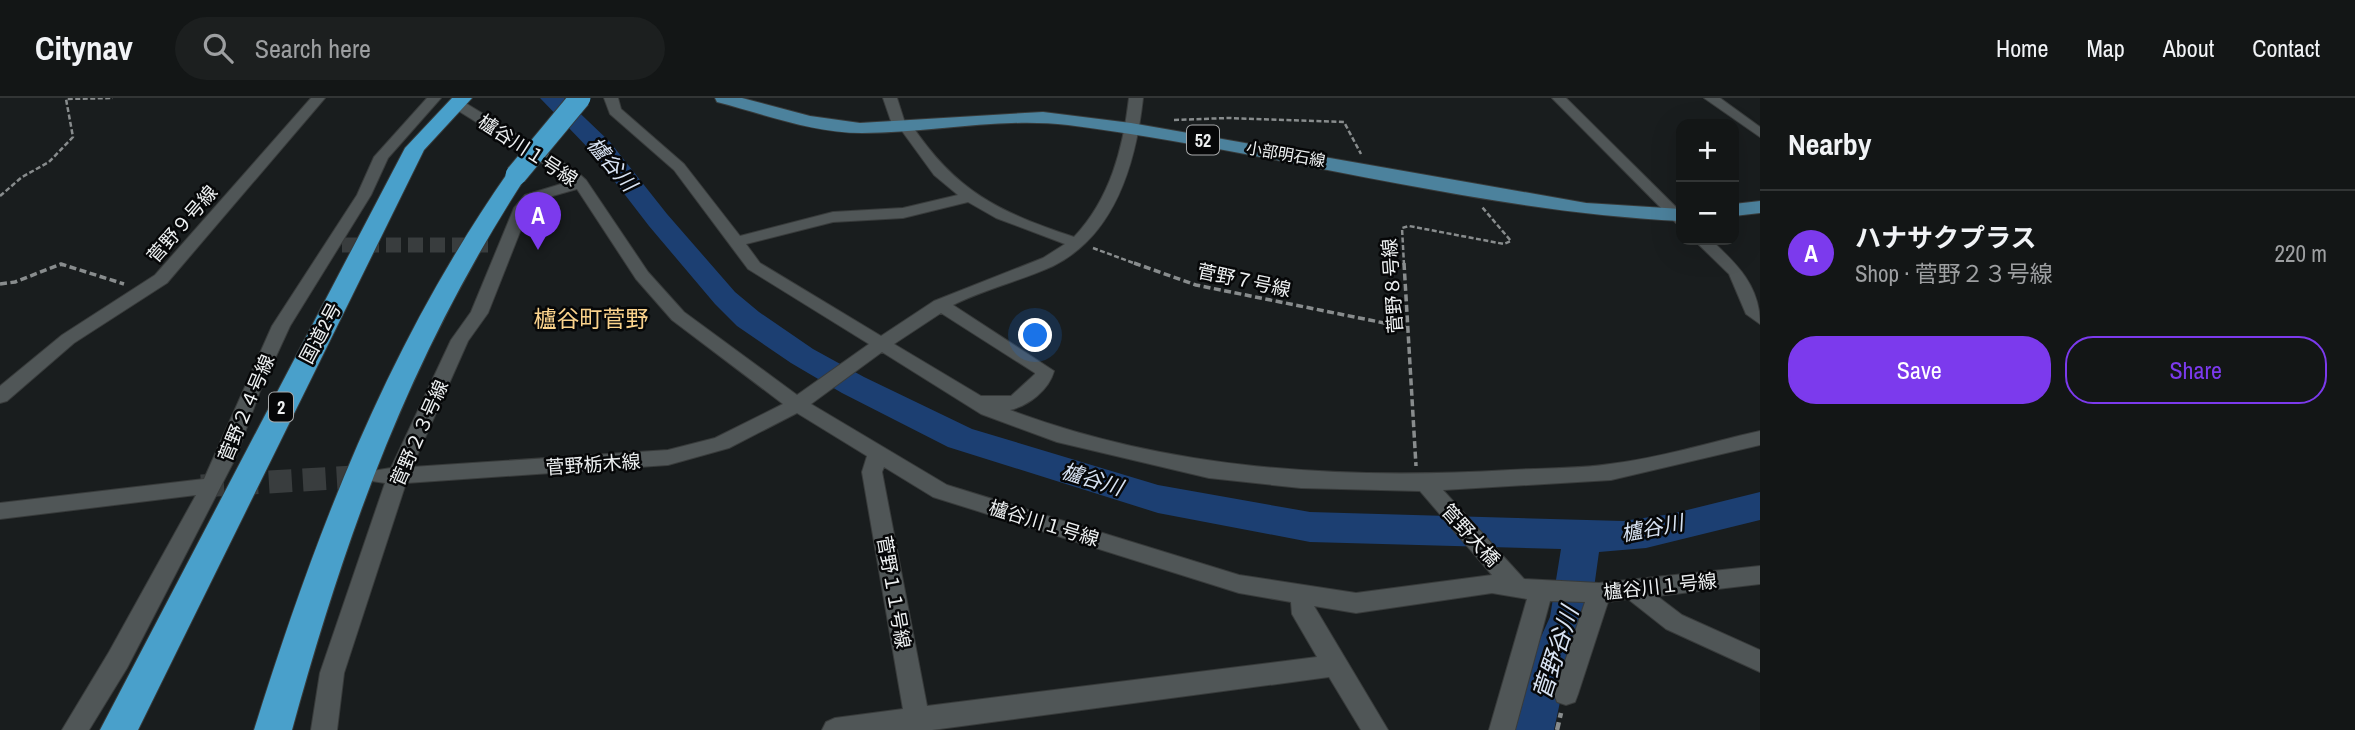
<!DOCTYPE html>
<meta charset="utf-8">
<style>
:root{--surface:#131616;--page:#1c1f1f;--text:#f1f3f6;--muted:#9d9fa1;--line:#323535;--accent:#7c3aed}
body{margin:0;font-family:"Archivo Narrow","Noto Sans JP",sans-serif;background:var(--page);color:var(--text)}
.controls{position:absolute;right:21px;top:21px;display:grid;overflow:hidden;border-radius:14px;box-shadow:0 7px 28px #0002}
.controls button{width:63px;height:63px;display:grid;place-items:center;padding:0;border:0;border-bottom:2px solid var(--line);background:var(--surface);color:var(--text);font:35px sans-serif}
.you{position:absolute;left:1036px;top:238px;width:24px;height:24px;margin:-18px;border:5px solid #fff;border-radius:50%;background:#1a73e8;box-shadow:0 0 0 10px #1a73e833}
.badge{display:grid;place-items:center;width:46px;height:46px;border-radius:50%;background:var(--accent);color:#fff;font-size:23px;font-weight:700}
.pin{position:absolute;translate:-50% -58px;filter:drop-shadow(0 2px 4px #0008)}
.pin::after{content:'';position:absolute;top:37px;width:24px;height:21px;background:inherit;clip-path:polygon(0 0,100% 0,50% 100%)}
.list{margin:0;padding:0;list-style:none}
h2{display:flex;justify-content:space-between;align-items:center;height:91px;margin:0;padding:0 28px;font-size:30px}
h2 small{font-size:23px;font-weight:400;color:var(--muted)}
.list li{display:grid;grid-template-columns:46px 1fr auto;gap:21px;align-items:center;box-sizing:border-box;height:126px;padding:0 28px;border-top:2px solid var(--line)}
.list b{display:block;font-size:26px;white-space:nowrap}
.list p{margin:0;font-size:23px;white-space:nowrap;color:var(--muted)}
.list em{font-size:23px;font-style:normal;color:var(--muted)}
.actions{display:flex;gap:14px;padding:21px 28px}
.actions a{flex:1;padding:16px 0;border:2px solid var(--accent);border-radius:28px;text-align:center;font-size:24px;color:var(--accent)}
.actions .main{background:var(--accent);color:#fff}
.icon{flex:none;width:38px;height:38px;fill:none;stroke:currentColor;stroke-width:2;stroke-linecap:round;stroke-linejoin:round}
.map{position:relative;flex:none;width:1760px;height:632px;overflow:hidden}
header{display:flex;align-items:center;gap:42px;box-sizing:border-box;height:98px;padding:0 35px;background:var(--surface);border-bottom:2px solid var(--line)}
header strong{font-size:33px}
nav{display:flex;gap:38px;margin-inline-start:auto;font-size:24px}
.search{width:490px;height:63px;background:var(--page);display:flex;align-items:center;gap:18px;box-sizing:border-box;padding:0 24px;border-radius:38px;color:var(--muted);font-size:26px}
main{display:flex}
aside{flex:1;background:var(--surface)}
.map>svg:first-child{display:block}
.lines{fill:none;stroke-linecap:round;stroke-linejoin:round}
.river{fill:#1c3f72;fill-rule:evenodd}
.minor-tunnel-far1{stroke:#393d3e;stroke-width:15;stroke-dasharray:15 7;stroke-linecap:butt}
.minor-tunnel{stroke:#393d3e;stroke-width:23;stroke-dasharray:23 11;stroke-linecap:butt}
.minor-casing{stroke:#383b3b;stroke-width:2}
.major-casing{stroke:#383b3b;stroke-width:2}
.highway-casing{stroke:#383b3b;stroke-width:2}
.path-far2{stroke:#888c8d;stroke-width:2.5;stroke-dasharray:5 2.5;stroke-linecap:butt}
.path-far1{stroke:#888c8d;stroke-width:3.5;stroke-dasharray:7 3.5;stroke-linecap:butt}
.path{stroke:#888c8d;stroke-width:4.5;stroke-dasharray:8 4.5;stroke-linecap:butt}
.minor{fill:#505657;fill-rule:evenodd}
.major{fill:#4c829d;fill-rule:evenodd}
.highway{fill:#49a0cb;fill-rule:evenodd}
.highway-bridge-casing{stroke:#383b3b;stroke-width:23;stroke-linecap:butt}
.highway-bridge{stroke:#49a0cb;stroke-width:21}
.labels{text-anchor:middle;dominant-baseline:central;stroke-width:5;stroke-linejoin:round;paint-order:stroke}
.far-street-label{font-size:16px;fill:#edf0f1;stroke:#060708}
.shield{fill:#060708;stroke:#a8aaab;stroke-width:2}
.shield-label{font-size:18px;font-weight:bold;fill:#edf0f1}
.street-label{font-size:19px;fill:#edf0f1;stroke:#060708}
.water-label{font-size:21px;font-style:italic;fill:#d8e3f3;stroke:#060708}
.quarter-label{font-size:23px;fill:#fbd38c;stroke:#060708}
.near-water-label{font-size:24px;font-style:italic;fill:#d8e3f3;stroke:#060708}
</style>
<header>
<strong>Citynav</strong>
<div class="search"><svg class="icon" aria-label="search" viewBox="0 0 24 24"><circle cx="10" cy="10" r="6"/><path d="M15 15l6 6"/></svg>Search here</div>
<nav><a>Home</a><a>Map</a><a>About</a><a>Contact</a></nav>
</header>
<main>
<div class="map">
<svg width="1760" height="632" viewBox="0 0 1760 632">
<rect width="100%" height="100%" fill="#191d1e"/>
<g class="lines">
<polygon class="river" points="540,0 564,0 610,44 667,116 735,194 759,214 813,251 864,279 972,331 1158,387 1310,414 1623,423 1671,416 1760,394 1760,422 1646,450 1599,454 1590,519 1566,576 1554,632 1510,632 1524,576 1550,519 1561,451 1310,444 1158,415 948,349 842,295 791,265 737,228 715,206 649,128 592,54"/>
<polyline class="minor-tunnel-far1" points="342,147 488,147"/>
<polyline class="minor-tunnel" points="201,388 370,378"/>
<g class="minor-casing">
<g id="minor">
<polygon points="311,0 325,0 167,185 74,245 7,303 0,305 0,288 62,237 155,177"/>
<polygon points="427,0 441,0 388,60 371,97 290,228 260,293 236,359 127,570 89,632 62,632 109,554 196,397 0,421 0,405 204,381 272,228 357,97 374,59"/>
<path d="M604 0H618L621 11 684 66 740 138 833 114 903 110 958 97 934 77 902 33 893 29 883 0H897L905 25 911 26C956 94 999 114 1074 139 1110 101 1123 51 1129 0H1143C1136 64 1116 137 1053 168 1020 183 985 191 953 207L1054 273C1049 292 1028 308 1010 312 1171 372 1340 382 1510 372 1543 370 1577 371 1610 366 1660 360 1711 344 1760 333V347L1611 382 1443 392 1524 481 1599 485 1760 468V486L1657 498 1682 517 1760 552V574L1666 531 1628 501 1608 504 1578 596 1575 604 1566 607 1557 604 1554 596 1585 504 1550 503 1515 632H1489L1527 501 1492 495 1356 515 1314 508 1388 632H1361L1329 579 932 632H822L826 624 835 620 903 611 862 374 867 358 797 315 729 350 668 367 406 385 344 575 337 632H311L320 575 385 385 372 383 369 378 372 373 391 370 451 242 471 214 514 110 525 97 571 83 457 12V6H467L575 72 586 82 648 174 684 214 797 297 869 246 748 171 674 72 610 16ZM577 91 636 181 672 222 783 306 715 340 668 352 412 369 468 243 488 215 529 111 535 103ZM968 104 996 120 1065 146 1043 160 934 203 881 238 760 165 746 146 833 124 903 120ZM941 215 1035 275V276L1011 298H981L894 246ZM882 254 981 316 1057 344 1209 380 1301 390 1420 393 1492 477 1356 495 1239 477 947 387 811 306ZM884 369 933 399 1239 495 1291 504 1292 516 1317 559 927 608 882 374Z"/>
<polygon points="1552,0 1566,0 1681,114 1681,127 1676,125"/>
<polygon points="1704,0 1720,0 1760,29 1760,39"/>
<path d="M1694 142H1711C1737 166 1760 188 1760 226L1746 216 1729 176Z"/>
</g>
</g>
<g class="major-casing">
<g id="major">
<path d="M715 0H742L810 18 860 25 1043 14 1131 25 1586 105 1681 111V123C1475 113 1273 53 1068 27 1000 19 930 35 862 35 813 35 764 16 717 4Z"/>
<polygon points="1760,103 1760,115 1734,118 1734,106"/>
</g>
</g>
<g class="highway-casing">
<g id="highway">
<polygon points="452,0 472,0 424,52 138,632 100,632 405,50"/>
<path d="M516 71 527 77C411 255 348 429 292 632H254C317 431 388 246 509 73Z"/>
</g>
</g>
<g class="path-far2">
<polyline points="1174,22 1228,20 1344,24 1361,56"/>
<polyline points="0,98 22,79 49,64 73,39 66,1 113,0"/>
<polyline points="1093,150 1139,167"/>
<polyline points="60,167 63,167"/>
<polyline points="1404,167 1402,130 1409,128 1504,146 1511,143 1482,109"/>
</g>
<g class="path-far1">
<polyline points="1134,165 1196,187 1409,230"/>
<polyline points="1404,165 1416,368"/>
<polyline points="0,186 15,184 61,166 124,186"/>
</g>
<polyline class="path" points="1557,632 1561,615"/>
<use href="#minor" class="minor"/>
<use href="#major" class="major"/>
<use href="#highway" class="highway"/>
<g class="highway-bridge-casing">
<polyline id="highway-bridge" points="516,77 580,0"/>
</g>
<use href="#highway-bridge" class="highway-bridge"/>
</g>
<g class="labels">
<g class="far-street-label">
<text transform="translate(1286 56) rotate(10)">小部明石線</text>
</g>
<g class="shield">
<rect x="1187" y="27.5" width="32" height="29" rx="5"/>
<rect x="269" y="294.5" width="24" height="29" rx="5"/>
</g>
<g class="shield-label">
<text x="1203" y="42">52</text>
<text x="281" y="309">2</text>
</g>
<g class="street-label">
<text transform="translate(528 52) rotate(33)">櫨谷川１号線</text>
<text transform="translate(182 126) rotate(-49)">菅野９号線</text>
<text transform="translate(1244 182) rotate(12)">菅野７号線</text>
<text transform="translate(1392 188) rotate(-94)">菅野８号線</text>
<text transform="translate(320 235) rotate(-62)">国道2号</text>
<text transform="translate(246 310) rotate(-67)">菅野２４号線</text>
<text transform="translate(419 335) rotate(-66)">菅野２３号線</text>
<text transform="translate(593 366) rotate(-4)">菅野栃木線</text>
<text transform="translate(1044 425) rotate(17)">櫨谷川１号線</text>
<text transform="translate(1471 437) rotate(48)">管野大橋</text>
<text transform="translate(1660 488) rotate(-6)">櫨谷川１号線</text>
<text transform="translate(894 494) rotate(80)">菅野１１号線</text>
</g>
<g class="water-label">
<text transform="translate(612 66) rotate(50)">櫨谷川</text>
<text transform="translate(1092 381) rotate(17)">櫨谷川</text>
<text transform="translate(1652 430) rotate(-11)">櫨谷川</text>
</g>
<g class="quarter-label">
<text x="591" y="220">櫨谷町菅野</text>
</g>
<g class="near-water-label">
<text transform="translate(1555 555) rotate(-72)">菅野谷川</text>
</g>
</g>
</svg>
<div class="controls">
<button>+</button>
<button>−</button>
</div>
<div class="you"></div>
<div class="pin badge" style="left:538px;top:152px">A</div>
</div>
<aside>
<h2>Nearby<small></small></h2>
<ul class="list">
<li><span class="badge">A</span><div><b>ハナサクプラス</b><p>Shop · 菅野２３号線</p></div><em>220 m</em></li>
</ul>
<div class="actions"><a class="main">Save</a><a>Share</a></div>
</aside>
</main>
